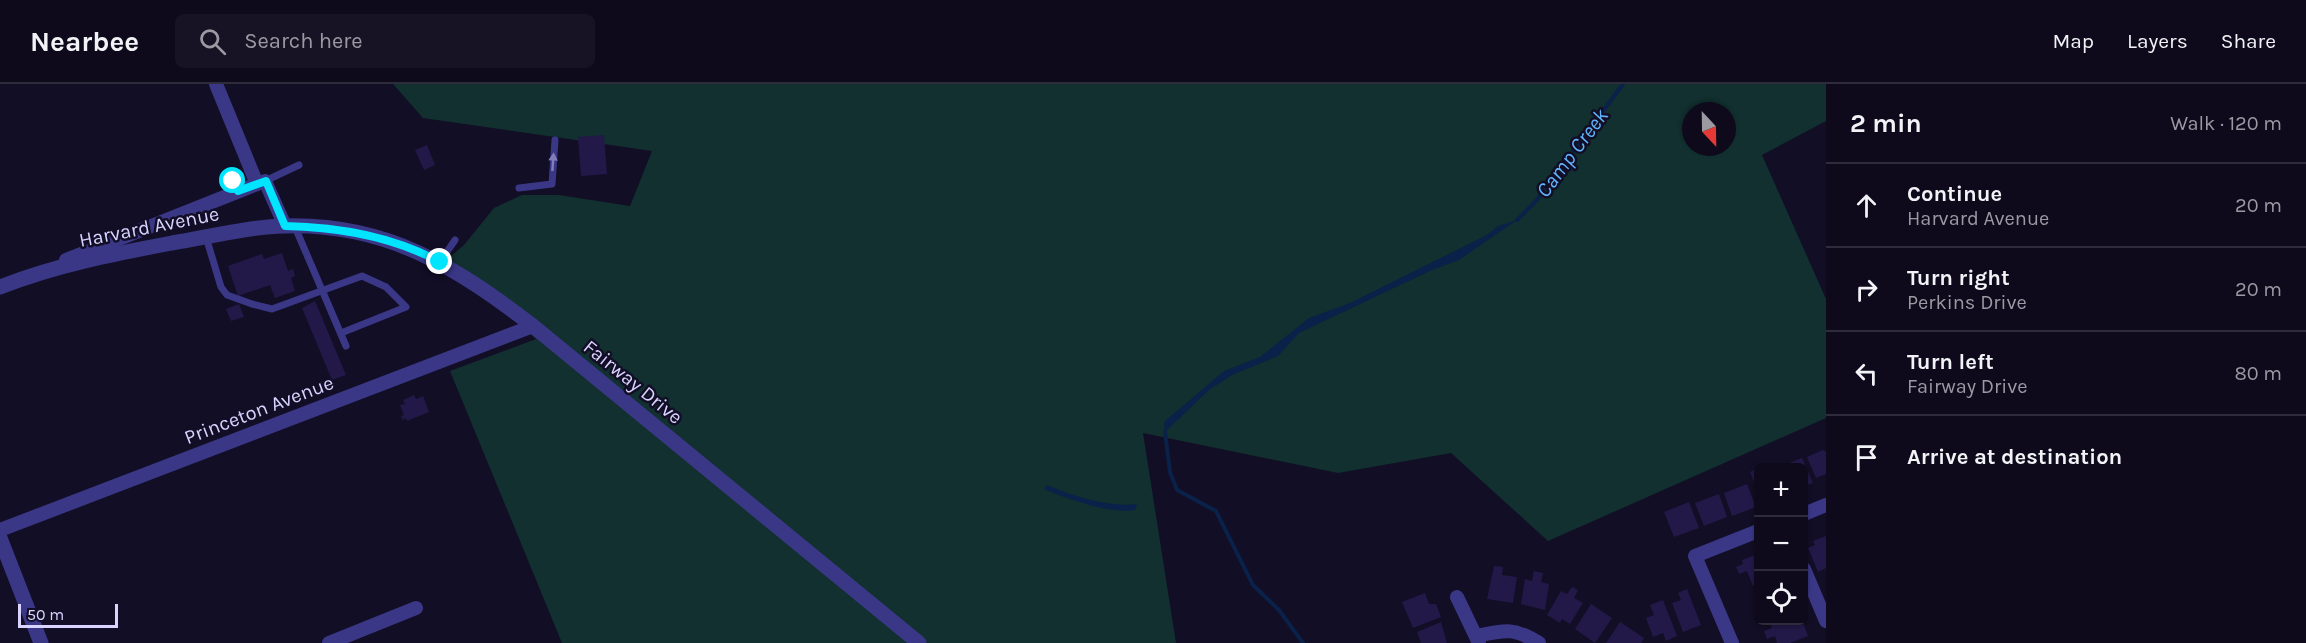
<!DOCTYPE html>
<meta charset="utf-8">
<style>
:root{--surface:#0e0a1c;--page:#171325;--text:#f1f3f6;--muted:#9b9aa3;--line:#2e2b3b}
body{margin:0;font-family:Karla,sans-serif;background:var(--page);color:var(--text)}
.controls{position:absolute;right:18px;bottom:18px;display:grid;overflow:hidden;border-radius:9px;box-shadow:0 2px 4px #0004}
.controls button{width:54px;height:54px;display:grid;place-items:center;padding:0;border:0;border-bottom:2px solid var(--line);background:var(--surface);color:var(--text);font:30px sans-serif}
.compass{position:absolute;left:1682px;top:18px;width:54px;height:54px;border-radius:50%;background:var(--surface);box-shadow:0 2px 4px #0004;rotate:158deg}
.scale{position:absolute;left:18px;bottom:15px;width:100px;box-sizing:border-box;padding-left:6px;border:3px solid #d8d3ff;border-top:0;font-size:16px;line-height:21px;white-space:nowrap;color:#d8d3ff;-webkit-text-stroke:4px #120e26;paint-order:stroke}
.stop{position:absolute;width:18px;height:18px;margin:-14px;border:4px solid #00e4fe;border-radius:50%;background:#fff}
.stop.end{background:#00e4fe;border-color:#fff;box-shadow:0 2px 6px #0008}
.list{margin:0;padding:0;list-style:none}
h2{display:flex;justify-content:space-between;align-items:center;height:78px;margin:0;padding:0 24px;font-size:26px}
h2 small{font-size:20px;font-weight:400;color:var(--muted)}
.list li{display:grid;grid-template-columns:39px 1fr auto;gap:18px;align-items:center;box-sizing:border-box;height:84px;padding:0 24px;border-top:2px solid var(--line)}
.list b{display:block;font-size:22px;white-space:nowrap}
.list p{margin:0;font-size:20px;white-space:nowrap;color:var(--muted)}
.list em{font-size:20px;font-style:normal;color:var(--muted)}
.icon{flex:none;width:33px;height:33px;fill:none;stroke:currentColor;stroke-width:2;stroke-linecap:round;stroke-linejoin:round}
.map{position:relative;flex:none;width:1826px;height:559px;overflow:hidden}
header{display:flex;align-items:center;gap:36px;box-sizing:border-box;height:84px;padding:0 30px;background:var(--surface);border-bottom:2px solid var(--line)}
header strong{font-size:28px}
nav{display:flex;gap:33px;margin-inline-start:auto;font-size:21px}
.search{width:420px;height:54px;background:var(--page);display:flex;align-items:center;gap:15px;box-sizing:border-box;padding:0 21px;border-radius:9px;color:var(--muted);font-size:22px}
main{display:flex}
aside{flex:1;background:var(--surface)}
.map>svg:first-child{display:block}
.green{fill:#11302f;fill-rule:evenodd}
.water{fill:#0a2149}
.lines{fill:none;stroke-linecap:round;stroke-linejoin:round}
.stream{stroke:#0a2149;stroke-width:4}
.building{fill:#231948}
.service{stroke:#3a3787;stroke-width:7}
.minor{stroke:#3a3787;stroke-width:14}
.tertiary{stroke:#3a3787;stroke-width:15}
.oneway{fill:#817dbd}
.route{stroke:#00e4fe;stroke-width:8}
.labels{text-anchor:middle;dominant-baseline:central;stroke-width:5;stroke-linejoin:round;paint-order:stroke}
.street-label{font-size:20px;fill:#d8d3ff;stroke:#120e26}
.water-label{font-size:21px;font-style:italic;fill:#61b5ff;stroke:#120e26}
</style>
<header>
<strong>Nearbee</strong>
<div class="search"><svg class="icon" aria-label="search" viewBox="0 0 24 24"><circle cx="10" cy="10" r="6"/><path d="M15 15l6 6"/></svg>Search here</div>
<nav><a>Map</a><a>Layers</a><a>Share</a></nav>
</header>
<main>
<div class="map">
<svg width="1826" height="559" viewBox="0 0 1826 559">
<rect width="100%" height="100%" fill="#120e26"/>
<path class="green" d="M393 0H1826V37L1762 71 1826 215V334L1548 457 1451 369 1338 389 1143 349 1176 559H562L450 287 536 255 444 178 464 161 494 124 522 111H559L630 122 652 67 423 34ZM1691 27H1727V63H1691Z"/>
<g class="water">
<polygon points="1517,136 1459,176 1432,186 1299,249 1278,272 1232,291 1209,306 1165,348 1164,338 1224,287 1260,273 1309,234 1350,219 1487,151 1498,142"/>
<path d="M1047 401C1069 411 1112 424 1137 420L1135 426C1110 430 1067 415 1044 405Z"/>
</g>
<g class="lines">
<g class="stream">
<polyline points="1517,136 1536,117 1623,0"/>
<polyline points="1165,348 1170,388 1177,406 1216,427 1253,501 1279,526 1303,559"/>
</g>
</g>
<g class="building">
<polygon points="604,51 607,90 581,92 578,53"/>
<polygon points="427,61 435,81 424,86 415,66"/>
<polygon points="282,169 288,187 293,185 295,192 291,194 295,207 275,214 270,201 238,212 228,182 262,170 264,175"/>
<polygon points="315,217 346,291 332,296 302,224"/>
<polygon points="239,220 244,233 231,237 226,225"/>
<polygon points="414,311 416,315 423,312 429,328 407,337 406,334 403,336 401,332 404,331 400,321 405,320 403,316"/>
<polygon points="1823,366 1826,368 1826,390 1816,394 1807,373"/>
<polygon points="1802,374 1813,399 1804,402 1804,384 1779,383"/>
<polygon points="1758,384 1758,409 1750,388"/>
<polygon points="1747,400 1756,423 1732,432 1724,409"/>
<polygon points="1719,410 1727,433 1704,442 1695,419"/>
<polygon points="1689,418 1699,444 1674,453 1664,428"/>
<polygon points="1826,452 1826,484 1818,488 1808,464 1815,461 1813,457"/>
<polygon points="1758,470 1758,500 1753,502 1747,487 1739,490 1736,483 1743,480 1742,476"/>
<polygon points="1494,482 1503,483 1502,491 1517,493 1513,519 1487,515"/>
<polygon points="1534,487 1543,489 1541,498 1549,500 1545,526 1521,520 1525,495 1532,497"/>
<polygon points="1572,503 1578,506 1574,514 1583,519 1570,540 1562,535 1560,539 1547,531 1561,507 1567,510"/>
<polygon points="1687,505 1701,541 1683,548 1672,519 1681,516 1678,509"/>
<polygon points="1425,509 1429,520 1436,520 1441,533 1413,544 1402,518"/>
<polygon points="1663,516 1677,552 1666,557 1663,549 1653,553 1646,534 1654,531 1650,521"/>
<polygon points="1591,520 1612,534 1595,559 1575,545"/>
<polygon points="1777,536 1802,536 1808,552 1790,559 1777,559 1775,552 1767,555 1764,547 1772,544 1770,539"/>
<polygon points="1441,538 1447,559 1421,559 1417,548"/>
<polygon points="1620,538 1644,554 1641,559 1606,559"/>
</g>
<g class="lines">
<g class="service">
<polyline points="265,97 299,81"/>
<polyline points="519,104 552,100 555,56"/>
<polyline points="295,143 346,262"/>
<polyline points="206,153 221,203 227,211 252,220 272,225 362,192 386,203 406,223 341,249"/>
<polyline points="440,178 455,156"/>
</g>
<g class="minor">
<polyline points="216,0 257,100 265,97 285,142"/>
<polyline points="66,176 257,100"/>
<polyline points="1804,430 1826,421"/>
<polyline points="0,446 533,242"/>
<polyline points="1804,485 1826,537"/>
<polyline points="1457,513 1479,559"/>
<path d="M1476 552C1505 546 1513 543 1539 559"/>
<polyline points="329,559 416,524"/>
<polyline points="1732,559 1695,472 1758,447"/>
</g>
<g class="tertiary">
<path d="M0 203C56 181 113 170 172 159 209 153 247 143 285 142 387 139 456 183 533 242L919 559"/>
<polyline points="0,454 41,559"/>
</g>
</g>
<defs><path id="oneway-solid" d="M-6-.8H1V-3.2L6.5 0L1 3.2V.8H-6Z" transform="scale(1.5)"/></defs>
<use class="oneway" href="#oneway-solid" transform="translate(553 78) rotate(-86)"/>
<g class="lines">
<path class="route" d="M233 97 238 107 266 97 285 142C338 143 392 152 440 178"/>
</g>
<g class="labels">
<g class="street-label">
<text transform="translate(149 143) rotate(-11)">Harvard Avenue</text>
<text transform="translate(633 298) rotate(39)">Fairway Drive</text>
<text transform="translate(259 326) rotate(-21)">Princeton Avenue</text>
</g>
<g class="water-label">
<text transform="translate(1572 69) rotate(-53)">Camp Creek</text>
</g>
</g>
</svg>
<div class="controls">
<button>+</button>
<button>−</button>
<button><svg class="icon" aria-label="locate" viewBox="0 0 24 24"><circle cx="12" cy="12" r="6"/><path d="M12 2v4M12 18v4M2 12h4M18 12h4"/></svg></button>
</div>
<svg class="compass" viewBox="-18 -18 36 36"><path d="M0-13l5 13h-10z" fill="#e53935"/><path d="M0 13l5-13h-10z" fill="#9b9aa3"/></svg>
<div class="scale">50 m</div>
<div class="stop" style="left:233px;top:97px"></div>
<div class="stop end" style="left:440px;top:178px"></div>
</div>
<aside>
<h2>2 min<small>Walk · 120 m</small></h2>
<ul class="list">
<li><svg class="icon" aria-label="ahead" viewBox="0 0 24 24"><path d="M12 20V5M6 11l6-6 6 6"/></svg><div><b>Continue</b><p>Harvard Avenue</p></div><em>20 m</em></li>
<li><svg class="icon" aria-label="right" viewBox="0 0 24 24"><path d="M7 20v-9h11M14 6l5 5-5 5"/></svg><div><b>Turn right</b><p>Perkins Drive</p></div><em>20 m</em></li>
<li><svg class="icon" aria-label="left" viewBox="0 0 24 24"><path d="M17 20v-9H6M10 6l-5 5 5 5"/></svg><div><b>Turn left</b><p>Fairway Drive</p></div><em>80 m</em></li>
<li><svg class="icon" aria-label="arrive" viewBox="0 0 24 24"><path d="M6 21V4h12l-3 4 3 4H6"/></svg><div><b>Arrive at destination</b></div></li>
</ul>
</aside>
</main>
